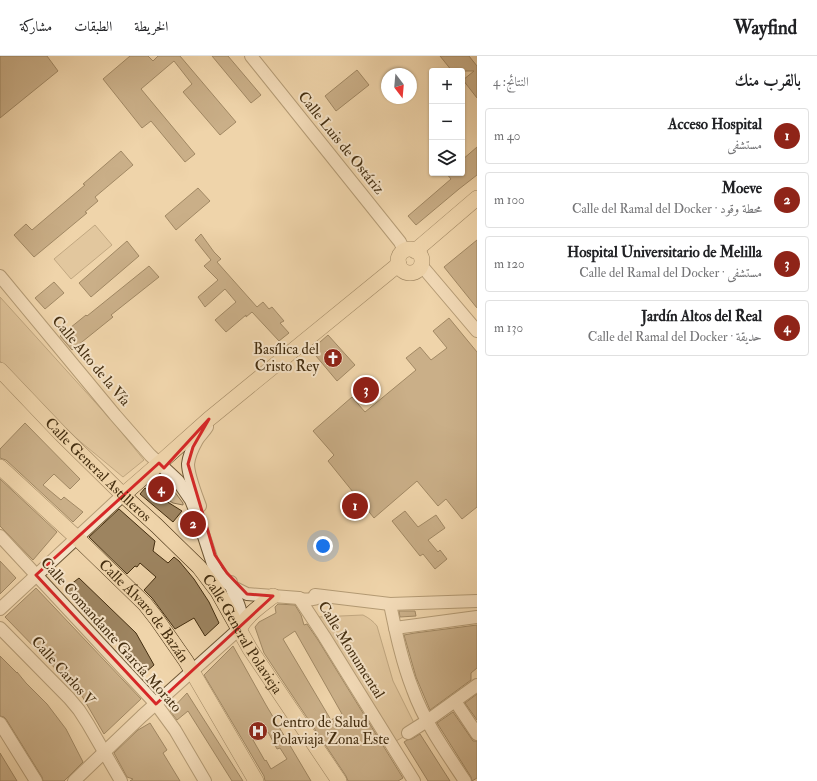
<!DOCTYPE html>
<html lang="ar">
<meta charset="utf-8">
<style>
:root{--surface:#fff;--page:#f2f2f2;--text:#202124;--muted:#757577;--line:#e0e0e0;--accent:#8f2418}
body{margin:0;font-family:"IM FELL Double Pica",Amiri,serif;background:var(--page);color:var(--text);direction:rtl}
.controls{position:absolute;right:12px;top:12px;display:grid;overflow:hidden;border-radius:4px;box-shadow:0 1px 3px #0004}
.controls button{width:36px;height:36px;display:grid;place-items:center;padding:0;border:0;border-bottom:1px solid var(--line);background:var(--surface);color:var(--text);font:20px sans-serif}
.compass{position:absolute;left:381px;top:12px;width:36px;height:36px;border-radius:50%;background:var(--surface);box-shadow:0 1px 3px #0004;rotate:164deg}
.you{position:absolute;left:323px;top:490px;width:14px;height:14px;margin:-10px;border:3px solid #fff;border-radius:50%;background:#1a73e8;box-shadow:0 0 0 6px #1a73e833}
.badge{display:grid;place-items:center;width:26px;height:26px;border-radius:50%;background:var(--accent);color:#fff;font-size:13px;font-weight:700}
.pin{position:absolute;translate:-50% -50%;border:2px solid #fff;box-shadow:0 1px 4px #0006}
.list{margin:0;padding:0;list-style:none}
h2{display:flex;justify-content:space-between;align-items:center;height:52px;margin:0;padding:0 16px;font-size:17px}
h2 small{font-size:13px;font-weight:400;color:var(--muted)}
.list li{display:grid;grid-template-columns:26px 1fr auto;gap:12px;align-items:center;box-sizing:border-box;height:56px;margin:0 8px 8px;padding:0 8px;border:1px solid var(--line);border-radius:4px}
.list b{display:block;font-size:15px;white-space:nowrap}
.list p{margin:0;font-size:13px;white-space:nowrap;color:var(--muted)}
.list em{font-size:13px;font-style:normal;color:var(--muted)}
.icon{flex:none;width:22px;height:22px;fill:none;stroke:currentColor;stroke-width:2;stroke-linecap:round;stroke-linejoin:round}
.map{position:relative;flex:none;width:477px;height:725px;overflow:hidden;direction:ltr}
header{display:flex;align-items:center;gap:24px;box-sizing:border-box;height:56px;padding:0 20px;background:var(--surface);border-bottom:1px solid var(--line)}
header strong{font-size:19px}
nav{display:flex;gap:22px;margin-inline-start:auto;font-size:14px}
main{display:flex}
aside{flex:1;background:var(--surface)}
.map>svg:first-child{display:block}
.green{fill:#d2b890;stroke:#8b7350}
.building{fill:#9d8460;stroke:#442e10;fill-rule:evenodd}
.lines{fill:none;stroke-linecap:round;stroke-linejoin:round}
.minor-casing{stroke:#6f5836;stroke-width:14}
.major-casing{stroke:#442e10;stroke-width:16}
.minor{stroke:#f5e3c8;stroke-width:12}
.major{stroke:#efd4aa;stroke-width:15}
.marked{fill:none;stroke:#d62828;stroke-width:3;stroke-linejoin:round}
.labels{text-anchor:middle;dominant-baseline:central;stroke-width:4;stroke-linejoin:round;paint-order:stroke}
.street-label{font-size:15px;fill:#442e10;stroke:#f5e3c8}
.poi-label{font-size:15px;fill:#442e10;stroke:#f5e3c8;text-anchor:end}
</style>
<header>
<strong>Wayfind</strong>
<nav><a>الخريطة</a><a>الطبقات</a><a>مشاركة</a></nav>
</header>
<main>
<aside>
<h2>بالقرب منك<small>النتائج: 4</small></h2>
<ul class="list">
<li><span class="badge">1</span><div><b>Acceso Hospital</b><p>مستشفى</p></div><em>40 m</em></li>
<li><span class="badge">2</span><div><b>Moeve</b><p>محطة وقود · Calle del Ramal del Docker</p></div><em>100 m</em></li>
<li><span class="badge">3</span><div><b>Hospital Universitario de Melilla</b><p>مستشفى · Calle del Ramal del Docker</p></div><em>120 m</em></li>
<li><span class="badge">4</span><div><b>Jardín Altos del Real</b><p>حديقة · Calle del Ramal del Docker</p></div><em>130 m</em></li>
</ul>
</aside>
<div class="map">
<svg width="477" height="725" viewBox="0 0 477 725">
<rect width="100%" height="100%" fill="#efd4aa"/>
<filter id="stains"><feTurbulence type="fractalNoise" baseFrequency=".005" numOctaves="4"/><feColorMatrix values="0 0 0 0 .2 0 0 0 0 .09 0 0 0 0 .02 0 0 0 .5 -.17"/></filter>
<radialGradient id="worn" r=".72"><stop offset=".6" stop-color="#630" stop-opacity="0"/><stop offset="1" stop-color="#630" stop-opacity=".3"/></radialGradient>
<g class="green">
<polygon points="95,169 112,189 71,223 54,203"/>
<polygon points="0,241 113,366 144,404 123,421 70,377 0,305"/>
<polygon points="155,416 174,435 183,447 183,449 173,447 146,430 146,425"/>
<path d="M363 559C369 562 373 565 377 570L393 625 417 673 396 685 318 561Z"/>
</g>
<g class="building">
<polygon points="0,0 47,0 58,15 0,62"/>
<polygon points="130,0 148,0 153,5 158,0 180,0 236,66 220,79 183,36 192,28 174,5 141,33 195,98 185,106 151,65 142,72 103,23"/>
<polygon points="212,0 228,0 261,39 251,47"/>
<polygon points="440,0 469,0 477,10 477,42 463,24 474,15 452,15"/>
<polygon points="357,14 369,29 336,55 325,40"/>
<polygon points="477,91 477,119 459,133 416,169 408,160 451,123 446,117 462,117 462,104"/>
<polygon points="121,95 133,109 95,141 98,145 85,156 87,157 34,201 14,179 26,168 32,174 85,129 83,128"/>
<polygon points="198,132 210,145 176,174 165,160"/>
<polygon points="201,178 214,196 221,203 217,206 257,251 263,246 269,253 272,251 284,265 280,267 289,277 279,285 252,256 246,261 246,259 226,276 215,264 236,246 225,233 205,251 198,241 218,224 204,210 211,204 195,184"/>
<polygon points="477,184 477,252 444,211"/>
<polygon points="127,185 139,200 91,241 79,227"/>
<polygon points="149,210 159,221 111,259 113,261 72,294 60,280 86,259 87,260"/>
<polygon points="54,226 64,237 45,253 35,242"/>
<polygon points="449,262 477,296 477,451 462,463 446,443 438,450 417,425 374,462 328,405 334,399 313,375 352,341 365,356 416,314 406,302 420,291 431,304 447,292 433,275"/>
<polygon points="328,279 355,309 337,325 311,294"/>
<polygon points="25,367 80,423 70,433 54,418 43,429 61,444 64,441 83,456 73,466 6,404 0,402 0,393"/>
<polygon points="0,423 57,476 33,504 0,470"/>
<polygon points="145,432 182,455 173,466 140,438"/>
<polygon points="119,453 155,485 153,495 168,507 174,501 179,505 194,523 209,546 219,567 205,580 194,562 175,573 152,542 144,534 156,521 140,507 137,511 135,510 127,518 89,481"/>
<polygon points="405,455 418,471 436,459 445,472 428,484 438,496 440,494 447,503 435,513 423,498 420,500 392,465"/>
<polygon points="0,505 16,522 0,538"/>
<polygon points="79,522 136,577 154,609 146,616 114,580 111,581 66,532"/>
<polygon points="36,532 141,643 104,678 82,640 5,561"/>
<path d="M278 548 295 549 301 559 304 569 307 568 318 584 403 722 398 725H348L346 720 264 597 255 571 259 566 276 557 275 551ZM295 575 342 658 331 664 283 583Z"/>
<polygon points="399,555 415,555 416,560 400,561"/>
<polygon points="477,569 477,612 471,617 471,624 430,654 416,621 404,579 415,577"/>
<path d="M233 590 266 649 311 725H265L264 720 204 619ZM268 676 277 693 280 692 287 703 271 713 266 704 265 705 253 684Z"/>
<polygon points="0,600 17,617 17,616 26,627 47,648 66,673 83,706 64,725 43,725 42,721 6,663 4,661 0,660"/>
<polygon points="187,637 243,725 232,725 188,655 177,664 170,655"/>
<polygon points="477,638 477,664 465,647"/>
<polygon points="453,656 471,682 473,685 477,685 477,722 472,725 471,721 437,667"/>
<polygon points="150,667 167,694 163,697 180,725 130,725 133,723 127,721 114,697 138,674"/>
<polygon points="420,678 450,725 428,725 404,686 407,684 412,683"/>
<polygon points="0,697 17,725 0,725"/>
</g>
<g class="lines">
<g class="minor-casing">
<g id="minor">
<polyline points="251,0 400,186 404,195"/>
<polyline points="421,209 477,275"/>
<path d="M0 220 115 359 150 399 178 425 191 444 197 459 213 508 217 516 226 526 231 530 247 538 299 542C307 545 314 544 322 540"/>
<path d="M200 450C196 439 188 419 188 408 189 399 193 391 197 384 200 379 204 376 207 371"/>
<polyline points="0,480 156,648 175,674 205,725"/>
<polyline points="315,539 390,548 477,545"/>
<polyline points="299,542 324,580 414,725"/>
<path d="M390 548C396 577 402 606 413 634 425 667 446 696 465 725"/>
<polyline points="0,553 123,439"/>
<polyline points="0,572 69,642 79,654 88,668 121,725"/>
<polyline points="395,572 477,561"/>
<polyline points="455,645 477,678"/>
<polyline points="0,667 36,725"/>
<polyline points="408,677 427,665 477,629"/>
<path d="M74 725 142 660 239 573C240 567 241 560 240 554 238 544 231 537 231 526"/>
</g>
</g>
<g class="major-casing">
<g id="major">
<circle cx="410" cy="205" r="12"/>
<polyline points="415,195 477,142"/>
<path id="s1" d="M0 314 61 378 123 439 157 470 199 511 218 536 250 593 339 725"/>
<path id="s2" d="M0 411 77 482 145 548 156 562 186 605 256 725"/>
<polyline points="123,439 162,405 209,363 399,208"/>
<path d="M239 573C247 559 260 550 273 540"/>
</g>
</g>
<use href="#minor" class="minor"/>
<use href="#major" class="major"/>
</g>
<path d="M0 0H477V725H0ZM209 363 193 391 188 408 215 499 227 517 247 538 273 540 156 648 36 519 159 407 164 412Z" fill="#efd4aa" fill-opacity=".55" fill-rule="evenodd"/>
<path class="marked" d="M209 363 193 391 188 408 215 499 227 517 247 538 273 540 156 648 36 519 159 407 164 412Z"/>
<defs>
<g id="church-disc" transform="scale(1)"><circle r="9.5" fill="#8f2418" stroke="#f5e3c8"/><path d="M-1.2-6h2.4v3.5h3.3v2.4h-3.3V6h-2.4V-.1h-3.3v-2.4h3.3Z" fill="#fff"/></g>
<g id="hospital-disc" transform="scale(1)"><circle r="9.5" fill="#8f2418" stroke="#f5e3c8"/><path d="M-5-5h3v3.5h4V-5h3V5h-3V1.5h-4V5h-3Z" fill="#fff"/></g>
</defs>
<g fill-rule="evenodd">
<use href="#church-disc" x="333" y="302"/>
<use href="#hospital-disc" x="258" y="675"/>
</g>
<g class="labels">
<g class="street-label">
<text transform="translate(341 87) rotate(51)">Calle Luis de Ostáriz</text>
<text transform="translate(91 305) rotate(50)">Calle Alto de la Vía</text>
<text stroke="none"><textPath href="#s1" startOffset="140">Calle General Astilleros</textPath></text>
<text stroke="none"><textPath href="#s2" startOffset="204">Calle Álvaro de Bazán</textPath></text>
<text stroke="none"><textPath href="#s1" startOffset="360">Calle General Polavieja</textPath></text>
<text transform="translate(111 579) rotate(48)">Calle Comandante García Morato</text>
<text transform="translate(351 594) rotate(58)">Calle Monumental</text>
<text transform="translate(63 615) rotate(48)">Calle Carlos V</text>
</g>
<g class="poi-label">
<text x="319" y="293">Basílica del<tspan x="319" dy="17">Cristo Rey</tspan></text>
<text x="272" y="666" text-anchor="start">Centro de Salud<tspan x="272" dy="17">Polaviaja Zona Este</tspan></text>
</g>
</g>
<rect width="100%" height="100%" filter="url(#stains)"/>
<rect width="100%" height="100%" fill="url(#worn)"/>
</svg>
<div class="controls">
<button>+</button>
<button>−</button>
<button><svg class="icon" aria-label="layers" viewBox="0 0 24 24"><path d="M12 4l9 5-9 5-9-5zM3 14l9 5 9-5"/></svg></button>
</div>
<svg class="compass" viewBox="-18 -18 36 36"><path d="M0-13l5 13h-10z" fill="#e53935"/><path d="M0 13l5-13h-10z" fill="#757577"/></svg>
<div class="you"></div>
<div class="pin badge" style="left:355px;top:450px">1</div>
<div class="pin badge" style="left:193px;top:468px">2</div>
<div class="pin badge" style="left:366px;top:334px">3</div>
<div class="pin badge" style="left:161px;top:433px">4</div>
</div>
</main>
